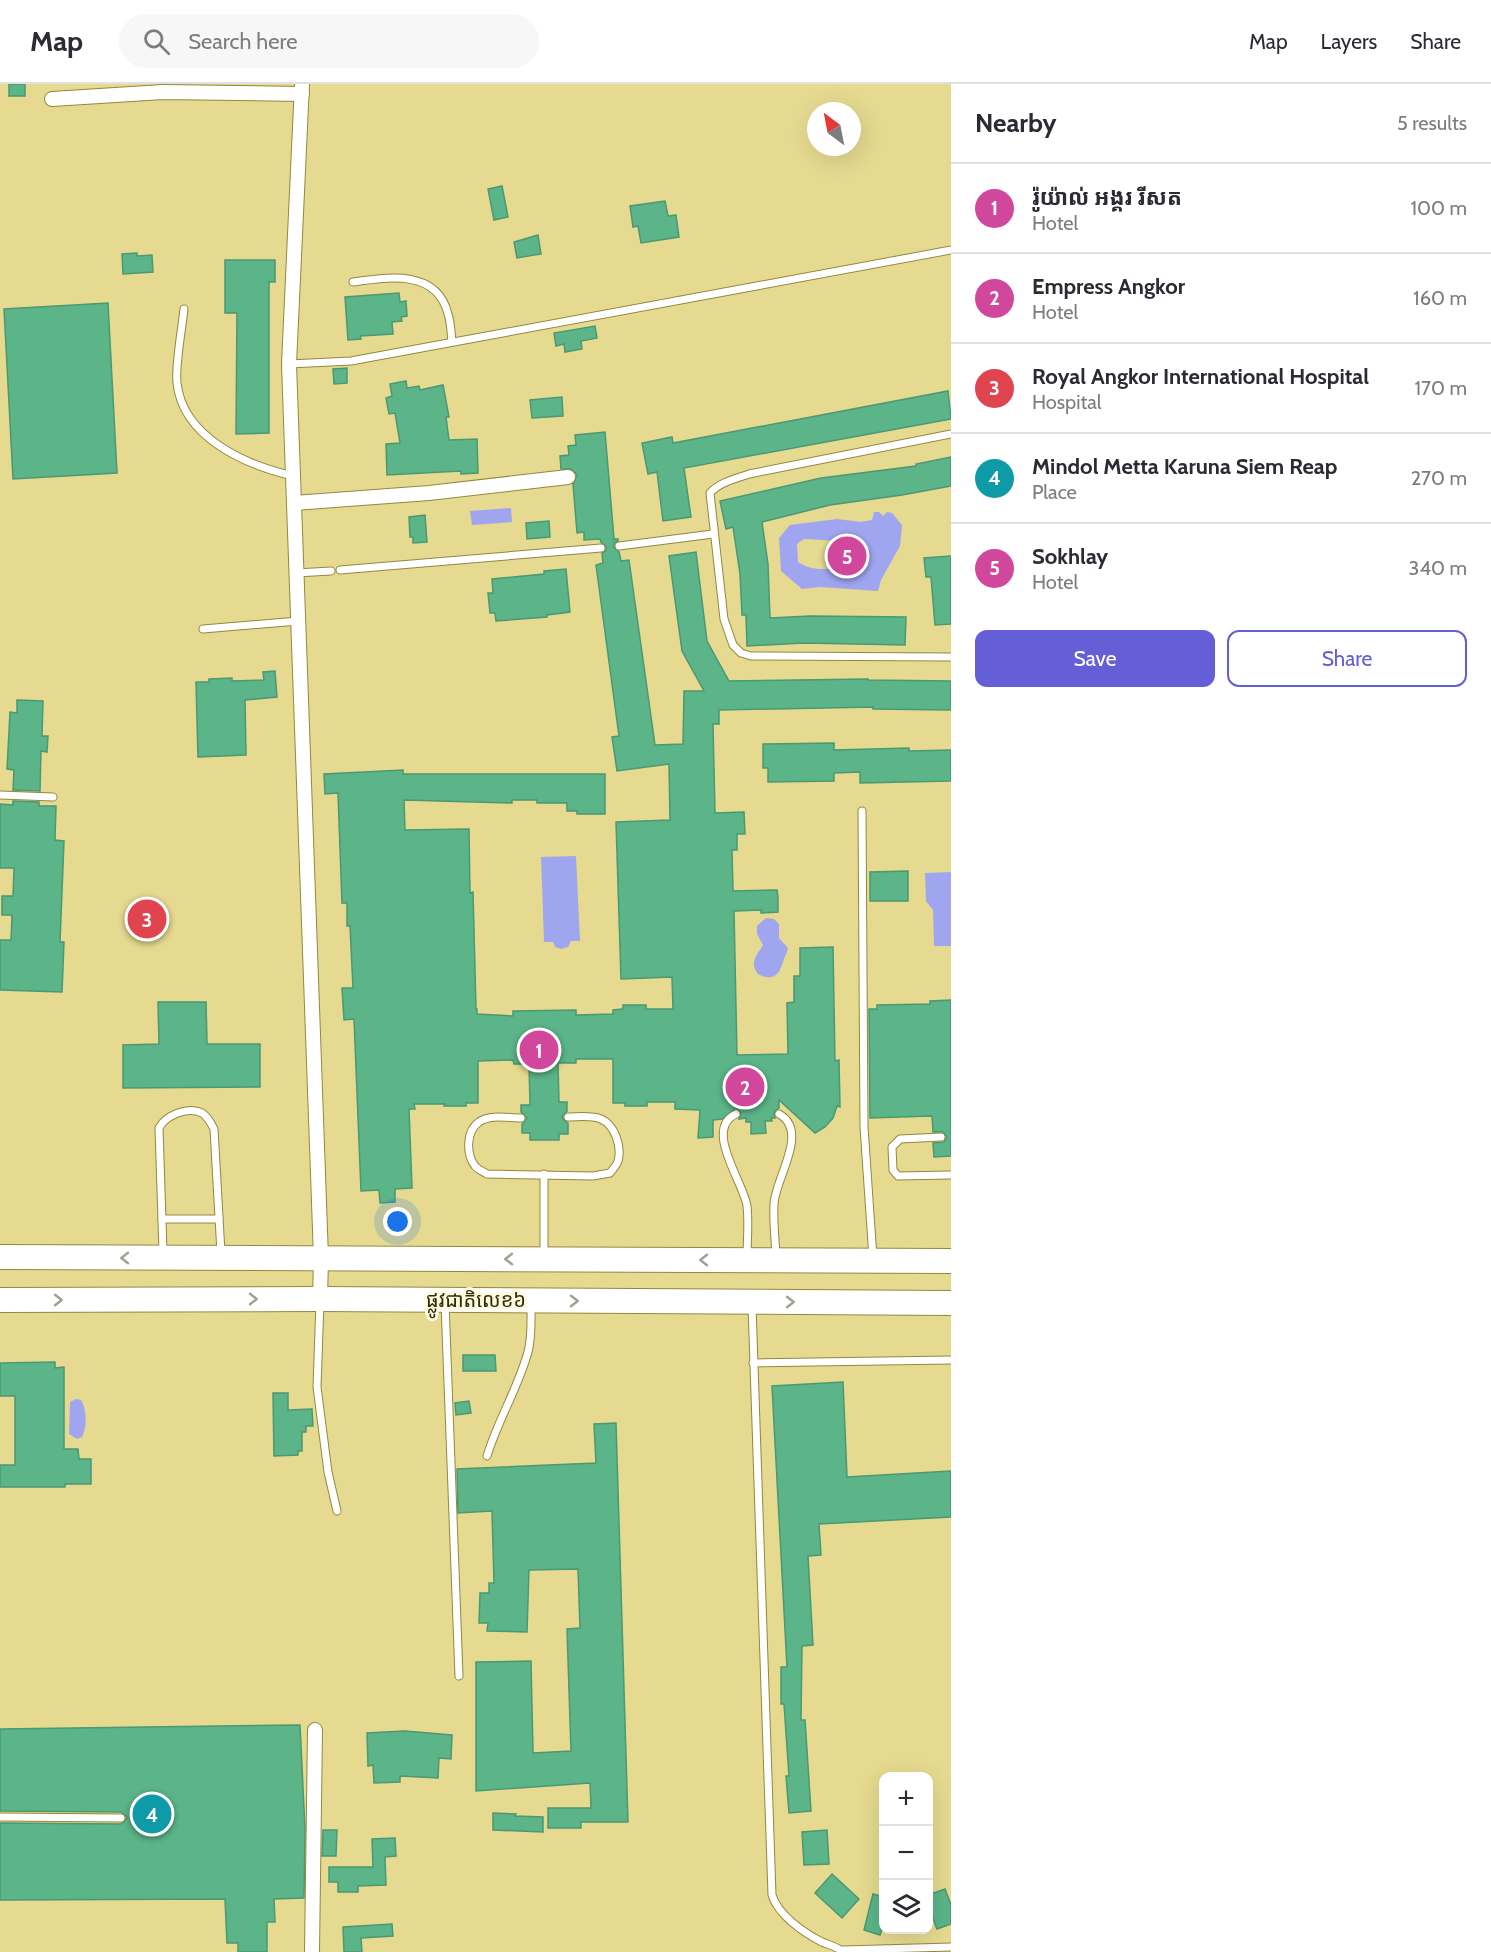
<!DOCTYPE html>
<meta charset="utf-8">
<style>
:root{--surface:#fff;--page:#f7f7f7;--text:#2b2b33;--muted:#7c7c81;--line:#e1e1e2;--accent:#645ed7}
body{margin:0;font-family:Cabin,"Noto Sans Khmer",sans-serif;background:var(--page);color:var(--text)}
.controls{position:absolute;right:18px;bottom:18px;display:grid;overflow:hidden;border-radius:12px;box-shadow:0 6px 24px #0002}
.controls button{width:54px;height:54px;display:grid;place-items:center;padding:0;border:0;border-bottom:2px solid var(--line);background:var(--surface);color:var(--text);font:30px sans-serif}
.compass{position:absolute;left:807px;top:18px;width:54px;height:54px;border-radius:50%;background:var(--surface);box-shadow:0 6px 24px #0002;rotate:328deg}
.you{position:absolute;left:398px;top:1138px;width:21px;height:21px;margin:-15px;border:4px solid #fff;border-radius:50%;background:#1a73e8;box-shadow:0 0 0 9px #1a73e833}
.badge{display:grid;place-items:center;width:39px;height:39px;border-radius:50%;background:var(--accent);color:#fff;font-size:20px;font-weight:700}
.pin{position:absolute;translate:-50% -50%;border:3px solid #fff;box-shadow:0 2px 6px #0006}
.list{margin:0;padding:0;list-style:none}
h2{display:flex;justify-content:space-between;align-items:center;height:78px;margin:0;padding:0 24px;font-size:26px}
h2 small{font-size:20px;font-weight:400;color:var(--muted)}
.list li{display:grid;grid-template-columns:39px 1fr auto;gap:18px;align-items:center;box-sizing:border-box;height:90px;padding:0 24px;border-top:2px solid var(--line)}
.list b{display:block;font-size:22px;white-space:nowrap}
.list p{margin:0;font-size:20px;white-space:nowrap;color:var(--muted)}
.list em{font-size:20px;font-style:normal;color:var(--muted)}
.actions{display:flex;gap:12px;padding:18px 24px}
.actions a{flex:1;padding:14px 0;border:2px solid var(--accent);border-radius:12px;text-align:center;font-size:21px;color:var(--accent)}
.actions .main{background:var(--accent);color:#fff}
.icon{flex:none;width:33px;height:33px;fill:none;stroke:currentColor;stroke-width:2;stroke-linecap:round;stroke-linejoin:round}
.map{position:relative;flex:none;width:951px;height:1868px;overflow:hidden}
header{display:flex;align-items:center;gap:36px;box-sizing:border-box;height:84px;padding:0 30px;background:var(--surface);border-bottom:2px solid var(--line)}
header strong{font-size:28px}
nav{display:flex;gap:33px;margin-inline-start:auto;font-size:21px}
.search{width:420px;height:54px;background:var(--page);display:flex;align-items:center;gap:15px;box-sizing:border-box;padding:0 21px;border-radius:33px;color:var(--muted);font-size:22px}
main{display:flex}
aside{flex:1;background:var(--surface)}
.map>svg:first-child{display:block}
.water{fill:#a0a5f0;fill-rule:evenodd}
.building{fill:#5bb589;stroke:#4b9873;stroke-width:1.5}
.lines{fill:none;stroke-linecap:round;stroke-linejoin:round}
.lane-casing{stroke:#93883e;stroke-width:9}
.street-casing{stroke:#93883e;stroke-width:16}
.highway-casing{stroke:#93883e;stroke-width:26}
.lane{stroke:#fff;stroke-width:7}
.street{stroke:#fff;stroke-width:14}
.highway{stroke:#fff;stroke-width:24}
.oneway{stroke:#a2a092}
.labels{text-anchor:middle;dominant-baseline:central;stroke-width:6;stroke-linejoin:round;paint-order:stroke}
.street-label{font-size:20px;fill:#302c0c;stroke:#fefadd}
</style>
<header>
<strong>Map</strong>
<div class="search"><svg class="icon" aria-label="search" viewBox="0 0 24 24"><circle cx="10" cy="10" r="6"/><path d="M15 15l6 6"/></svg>Search here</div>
<nav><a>Map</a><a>Layers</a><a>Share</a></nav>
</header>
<main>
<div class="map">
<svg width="951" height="1868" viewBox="0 0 951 1868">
<rect width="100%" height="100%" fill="#e5da8f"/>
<g class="water">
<polygon points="511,424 512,438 472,441 470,427"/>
<path d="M874 428H879L883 432 887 428 892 429 902 441 900 462 881 496 878 507 820 503 802 505 781 487 779 454 790 441 837 435 861 438 872 436ZM804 455 840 457 860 466 857 480C839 485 813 489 798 478L797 460Z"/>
<polygon points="576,772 580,857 571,857 568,863 561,865 555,863 553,858 544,858 541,773"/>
<polygon points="951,788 951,862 934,862 933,826 926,817 925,789"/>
<path d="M766 834 774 835 779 840V854L788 864C787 870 784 873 783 878 779 891 773 898 758 890 749 878 757 871 763 861L757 850V842Z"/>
<path d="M76 1315 81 1316C87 1325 87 1344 82 1353L77 1355 69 1350 70 1318Z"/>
</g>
<g class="building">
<rect x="9" y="0" width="16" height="12"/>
<polygon points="502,102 508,133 494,136 488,105"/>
<polygon points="665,117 668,132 676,131 679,153 641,159 638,142 633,143 630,122"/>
<polygon points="538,151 541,170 517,174 514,158"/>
<polygon points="137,169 137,172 152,171 153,188 123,190 122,170"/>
<polygon points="225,176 275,176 275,198 269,198 269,349 236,350 237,229 225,229"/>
<polygon points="399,209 400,218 406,217 407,232 401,233 402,237 392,238 393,250 360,252 361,255 348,256 345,213"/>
<polygon points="108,219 117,389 13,395 4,225"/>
<polygon points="595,242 597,254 581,257 582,265 565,268 564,260 556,262 554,249"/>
<polygon points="347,284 347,299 334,300 333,285"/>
<polygon points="406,297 407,304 419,302 420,306 443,301 449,333 446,333 449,356 477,355 478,389 461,390 461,387 387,391 386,360 400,359 395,329 389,330 386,314 392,312 390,300"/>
<polygon points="948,307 951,335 684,384 691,433 663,437 657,388 648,390 642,359 672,353 673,359"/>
<polygon points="562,313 563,332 532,334 530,316"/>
<polygon points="605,348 614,455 618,455 618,457 614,459 614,463 619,468 621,477 629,476 655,661 683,660 684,607 704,607 682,567 669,472 696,468 707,557 729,597 868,595 868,596 951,597 951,626 873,625 873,623 719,626 719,640 713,640 715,729 744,728 745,750 737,750 737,766 732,766 733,807 777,806 778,813 778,828 761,829 761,826 734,827 737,971 788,970 787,919 794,918 794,892 800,892 800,864 833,863 835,977 839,976 840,1023 837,1022 833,1034 825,1043 815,1049 779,1016 779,1024 774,1028 775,1034 771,1034 772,1037 765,1037 766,1049 751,1050 751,1038 746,1038 746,1034 739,1035 741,1029 736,1024 722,1035 713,1036 713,1053 698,1054 700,1026 675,1025 675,1018 647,1018 647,1022 625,1022 625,1019 613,1019 613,975 576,975 576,979 558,979 559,1018 567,1018 567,1027 562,1033 564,1036 568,1039 568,1050 559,1050 559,1056 530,1056 530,1049 522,1049 522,1040 525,1037 527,1034 521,1028 521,1021 530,1021 529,980 514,980 513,976 478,977 478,1019 466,1019 466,1022 444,1022 445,1020 414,1020 415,1025 409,1025 412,1104 395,1105 395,1118 380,1119 379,1106 361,1107 354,935 344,936 342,904 353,904 350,842 347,842 347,819 342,819 338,709 325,710 324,690 403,686 403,690 605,690 605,730 577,730 577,727 567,727 567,719 537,719 537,716 512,716 512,719 404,716 405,746 469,745 470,809 473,808 476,925 477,925 477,930 513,932 513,927 576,926 576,931 613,930 613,926 623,925 623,921 646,921 646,925 673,925 672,893 621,895 616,738 670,736 669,680 617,687 612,653 619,652 596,481 603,479 602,469 606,467 606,463 601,458 600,455 584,456 584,448 577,449 573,400 577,391 571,385 561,385 560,372 569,371 568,362 576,361 575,351"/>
<polygon points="951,373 951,402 902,411 830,421 762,438 768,480 770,534 810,532 906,533 905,561 804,559 747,562 746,531 742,531 740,490 733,443 726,445 720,417 821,394 916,382 916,380"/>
<polygon points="425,431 427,458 413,459 413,453 410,453 409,433"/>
<polygon points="549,437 550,453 527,455 526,439"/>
<polygon points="951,472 951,540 935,541 931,493 926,493 924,474"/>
<polygon points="566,485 570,528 547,531 547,533 496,537 495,529 490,529 488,509 493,509 492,495 544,490 544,487"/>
<polygon points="275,587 277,613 245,616 246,671 198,673 196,598 209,598 209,595 232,594 232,597 264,596 263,588"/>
<polygon points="17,616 43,617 42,652 48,652 47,668 41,667 40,707 13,706 14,686 7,685 10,628 17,629"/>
<polygon points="834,659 834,666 909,664 909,667 951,666 951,697 860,699 860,688 834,689 834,697 768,698 768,684 763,684 763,660"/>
<polygon points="13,717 39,718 39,722 56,722 55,756 64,757 60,858 64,858 62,908 0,906 0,856 11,856 12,831 2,831 2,812 13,812 14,784 0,784 0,720 13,721"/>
<polygon points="908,787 908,817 870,817 870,788"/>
<polygon points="951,916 951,1072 934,1073 933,1059 944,1058 947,1053 943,1048 933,1048 932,1032 870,1034 869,925 877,925 877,921 930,920 930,917"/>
<polygon points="158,918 206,918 207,960 260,960 260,1003 123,1004 123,961 159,960"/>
<polygon points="463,1271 495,1271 496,1287 463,1287"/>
<polygon points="55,1278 55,1284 64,1283 64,1365 78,1365 79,1375 91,1375 91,1400 65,1400 65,1403 0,1403 0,1381 15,1381 15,1312 0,1312 0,1279"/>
<polygon points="843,1298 847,1393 951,1387 951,1433 819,1440 821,1471 808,1472 813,1561 802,1562 801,1636 805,1636 811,1727 789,1729 786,1692 789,1692 784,1620 781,1620 781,1583 787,1583 772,1302"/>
<polygon points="273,1309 288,1309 288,1326 312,1325 313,1342 306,1342 306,1348 302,1348 302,1367 298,1367 298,1371 274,1372"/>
<polygon points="469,1317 471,1329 456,1331 455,1319"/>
<polygon points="616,1339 628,1738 581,1738 581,1744 548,1744 548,1724 591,1724 590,1699 476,1707 476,1578 531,1577 533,1669 571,1667 567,1545 580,1544 578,1485 529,1486 527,1548 487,1547 488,1539 479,1539 480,1509 489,1509 489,1499 494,1499 492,1427 458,1429 457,1385 596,1379 594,1340"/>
<polygon points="300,1641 305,1745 304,1814 274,1815 275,1838 267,1838 267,1868 238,1868 238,1859 227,1859 225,1815 0,1816 0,1739 121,1740 125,1737 127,1733 121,1728 0,1727 0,1645"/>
<polygon points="405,1647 452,1651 451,1675 439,1674 438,1694 400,1692 400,1698 374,1699 373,1681 368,1682 367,1649"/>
<polygon points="493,1729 516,1730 515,1732 543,1733 543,1748 493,1746"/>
<polygon points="323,1746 337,1746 336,1772 322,1772"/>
<polygon points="827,1746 829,1780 804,1781 802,1748"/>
<polygon points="395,1754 396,1772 385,1773 386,1801 358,1802 358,1808 338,1808 338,1798 329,1798 329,1783 373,1783 372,1755"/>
<polygon points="832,1790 859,1815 842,1834 815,1809"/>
<polygon points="945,1805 951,1821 951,1840 937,1845 928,1821 928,1811"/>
<polygon points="873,1810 884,1813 884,1838 880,1851 864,1846"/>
<polygon points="392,1840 393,1852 361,1854 362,1868 344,1868 343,1843"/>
</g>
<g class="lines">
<g class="lane-casing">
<g id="lane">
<path d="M353 198C388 193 437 185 448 230 451 239 451 249 452 258"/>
<path d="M184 225C182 245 175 281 177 299 183 354 246 381 293 392"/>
<polyline points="289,280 351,277 951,166"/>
<path d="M951 350 749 390C735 395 720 398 710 409L724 535 733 561 741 569 751 572 951 573"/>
<polyline points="619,462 713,450"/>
<polyline points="340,486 601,464"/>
<polyline points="296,489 331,487"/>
<polyline points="203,545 298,537"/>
<polyline points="0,711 53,713"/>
<polyline points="862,727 864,1043 873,1174"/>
<path d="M736 1030C703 1045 744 1099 747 1122 749 1139 747 1157 747 1174"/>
<path d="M521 1034C508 1034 490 1030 479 1038 466 1047 466 1070 475 1082 477 1085 484 1088 487 1090L593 1092 610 1089C613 1085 617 1081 618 1077 622 1063 615 1041 601 1035 591 1031 578 1033 568 1033"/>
<polyline points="941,1053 900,1055 892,1063 893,1086 898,1092 951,1091"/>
<polyline points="162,1135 219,1135"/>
<path d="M163 1168 159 1044C166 1031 188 1022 202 1029 208 1033 211 1039 214 1045L221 1169"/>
<polyline points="544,1170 544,1090"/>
<path d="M776 1171C775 1154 773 1136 774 1120 775 1095 810 1047 779 1030"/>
<polyline points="320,1218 317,1303 328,1388 337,1427"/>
<polyline points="445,1219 459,1592"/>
<path d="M752 1222 772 1811C778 1831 804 1849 822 1858 829 1861 838 1863 843 1868"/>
<polyline points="753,1279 951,1276"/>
<path d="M487 1372C498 1336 518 1304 528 1268 532 1253 531 1236 531 1221"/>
<polyline points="0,1733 121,1734"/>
<polyline points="843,1866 951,1863"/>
</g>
</g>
<g class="street-casing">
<g id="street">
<polyline points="302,0 289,280 321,1174 320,1215"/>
<polyline points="52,15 163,8 302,10"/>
<polyline points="294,419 429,409 568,393"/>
<polyline points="312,1868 315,1646"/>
</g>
</g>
<g class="highway-casing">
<g id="highway">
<polyline points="0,1173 951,1177"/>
<polyline points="0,1216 320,1215 951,1219"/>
</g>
</g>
<use href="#lane" class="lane"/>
<use href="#street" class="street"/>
<use href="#highway" class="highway"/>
</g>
<defs><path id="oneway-chevron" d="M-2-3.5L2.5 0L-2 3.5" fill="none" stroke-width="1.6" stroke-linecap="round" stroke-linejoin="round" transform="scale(1.5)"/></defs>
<g class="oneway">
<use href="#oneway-chevron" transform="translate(125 1174) rotate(-180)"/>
<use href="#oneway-chevron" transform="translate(509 1175) rotate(-180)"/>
<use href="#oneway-chevron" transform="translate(704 1176) rotate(-180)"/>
<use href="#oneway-chevron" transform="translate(253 1215)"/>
<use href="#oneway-chevron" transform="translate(58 1216)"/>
<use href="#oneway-chevron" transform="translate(574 1217)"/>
<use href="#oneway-chevron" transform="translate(790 1218)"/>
</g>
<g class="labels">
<g class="street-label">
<text x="476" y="1216">ផ្លូវជាតិលេខ៦</text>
</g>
</g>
</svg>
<div class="controls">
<button>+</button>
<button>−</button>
<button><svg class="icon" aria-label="layers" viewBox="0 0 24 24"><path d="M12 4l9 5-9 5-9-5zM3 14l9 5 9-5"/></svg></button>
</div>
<svg class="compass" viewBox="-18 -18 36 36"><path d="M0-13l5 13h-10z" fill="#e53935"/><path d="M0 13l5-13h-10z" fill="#7c7c81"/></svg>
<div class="you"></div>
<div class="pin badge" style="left:539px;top:966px;background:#d1479c">1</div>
<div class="pin badge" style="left:745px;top:1003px;background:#d1479c">2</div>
<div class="pin badge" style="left:147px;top:835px;background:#e0444e">3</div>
<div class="pin badge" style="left:152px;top:1730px;background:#0f9aa8">4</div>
<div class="pin badge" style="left:847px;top:472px;background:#d1479c">5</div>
</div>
<aside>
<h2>Nearby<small>5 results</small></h2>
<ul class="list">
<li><span class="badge" style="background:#d1479c">1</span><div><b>រ៉ូយ៉ាល់ អង្គរ រីសត</b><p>Hotel</p></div><em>100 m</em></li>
<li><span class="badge" style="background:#d1479c">2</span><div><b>Empress Angkor</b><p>Hotel</p></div><em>160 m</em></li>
<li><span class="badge" style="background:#e0444e">3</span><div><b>Royal Angkor International Hospital</b><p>Hospital</p></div><em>170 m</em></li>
<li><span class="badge" style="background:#0f9aa8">4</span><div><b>Mindol Metta Karuna Siem Reap</b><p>Place</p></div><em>270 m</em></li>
<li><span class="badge" style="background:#d1479c">5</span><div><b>Sokhlay</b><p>Hotel</p></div><em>340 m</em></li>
</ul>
<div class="actions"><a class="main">Save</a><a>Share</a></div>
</aside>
</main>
